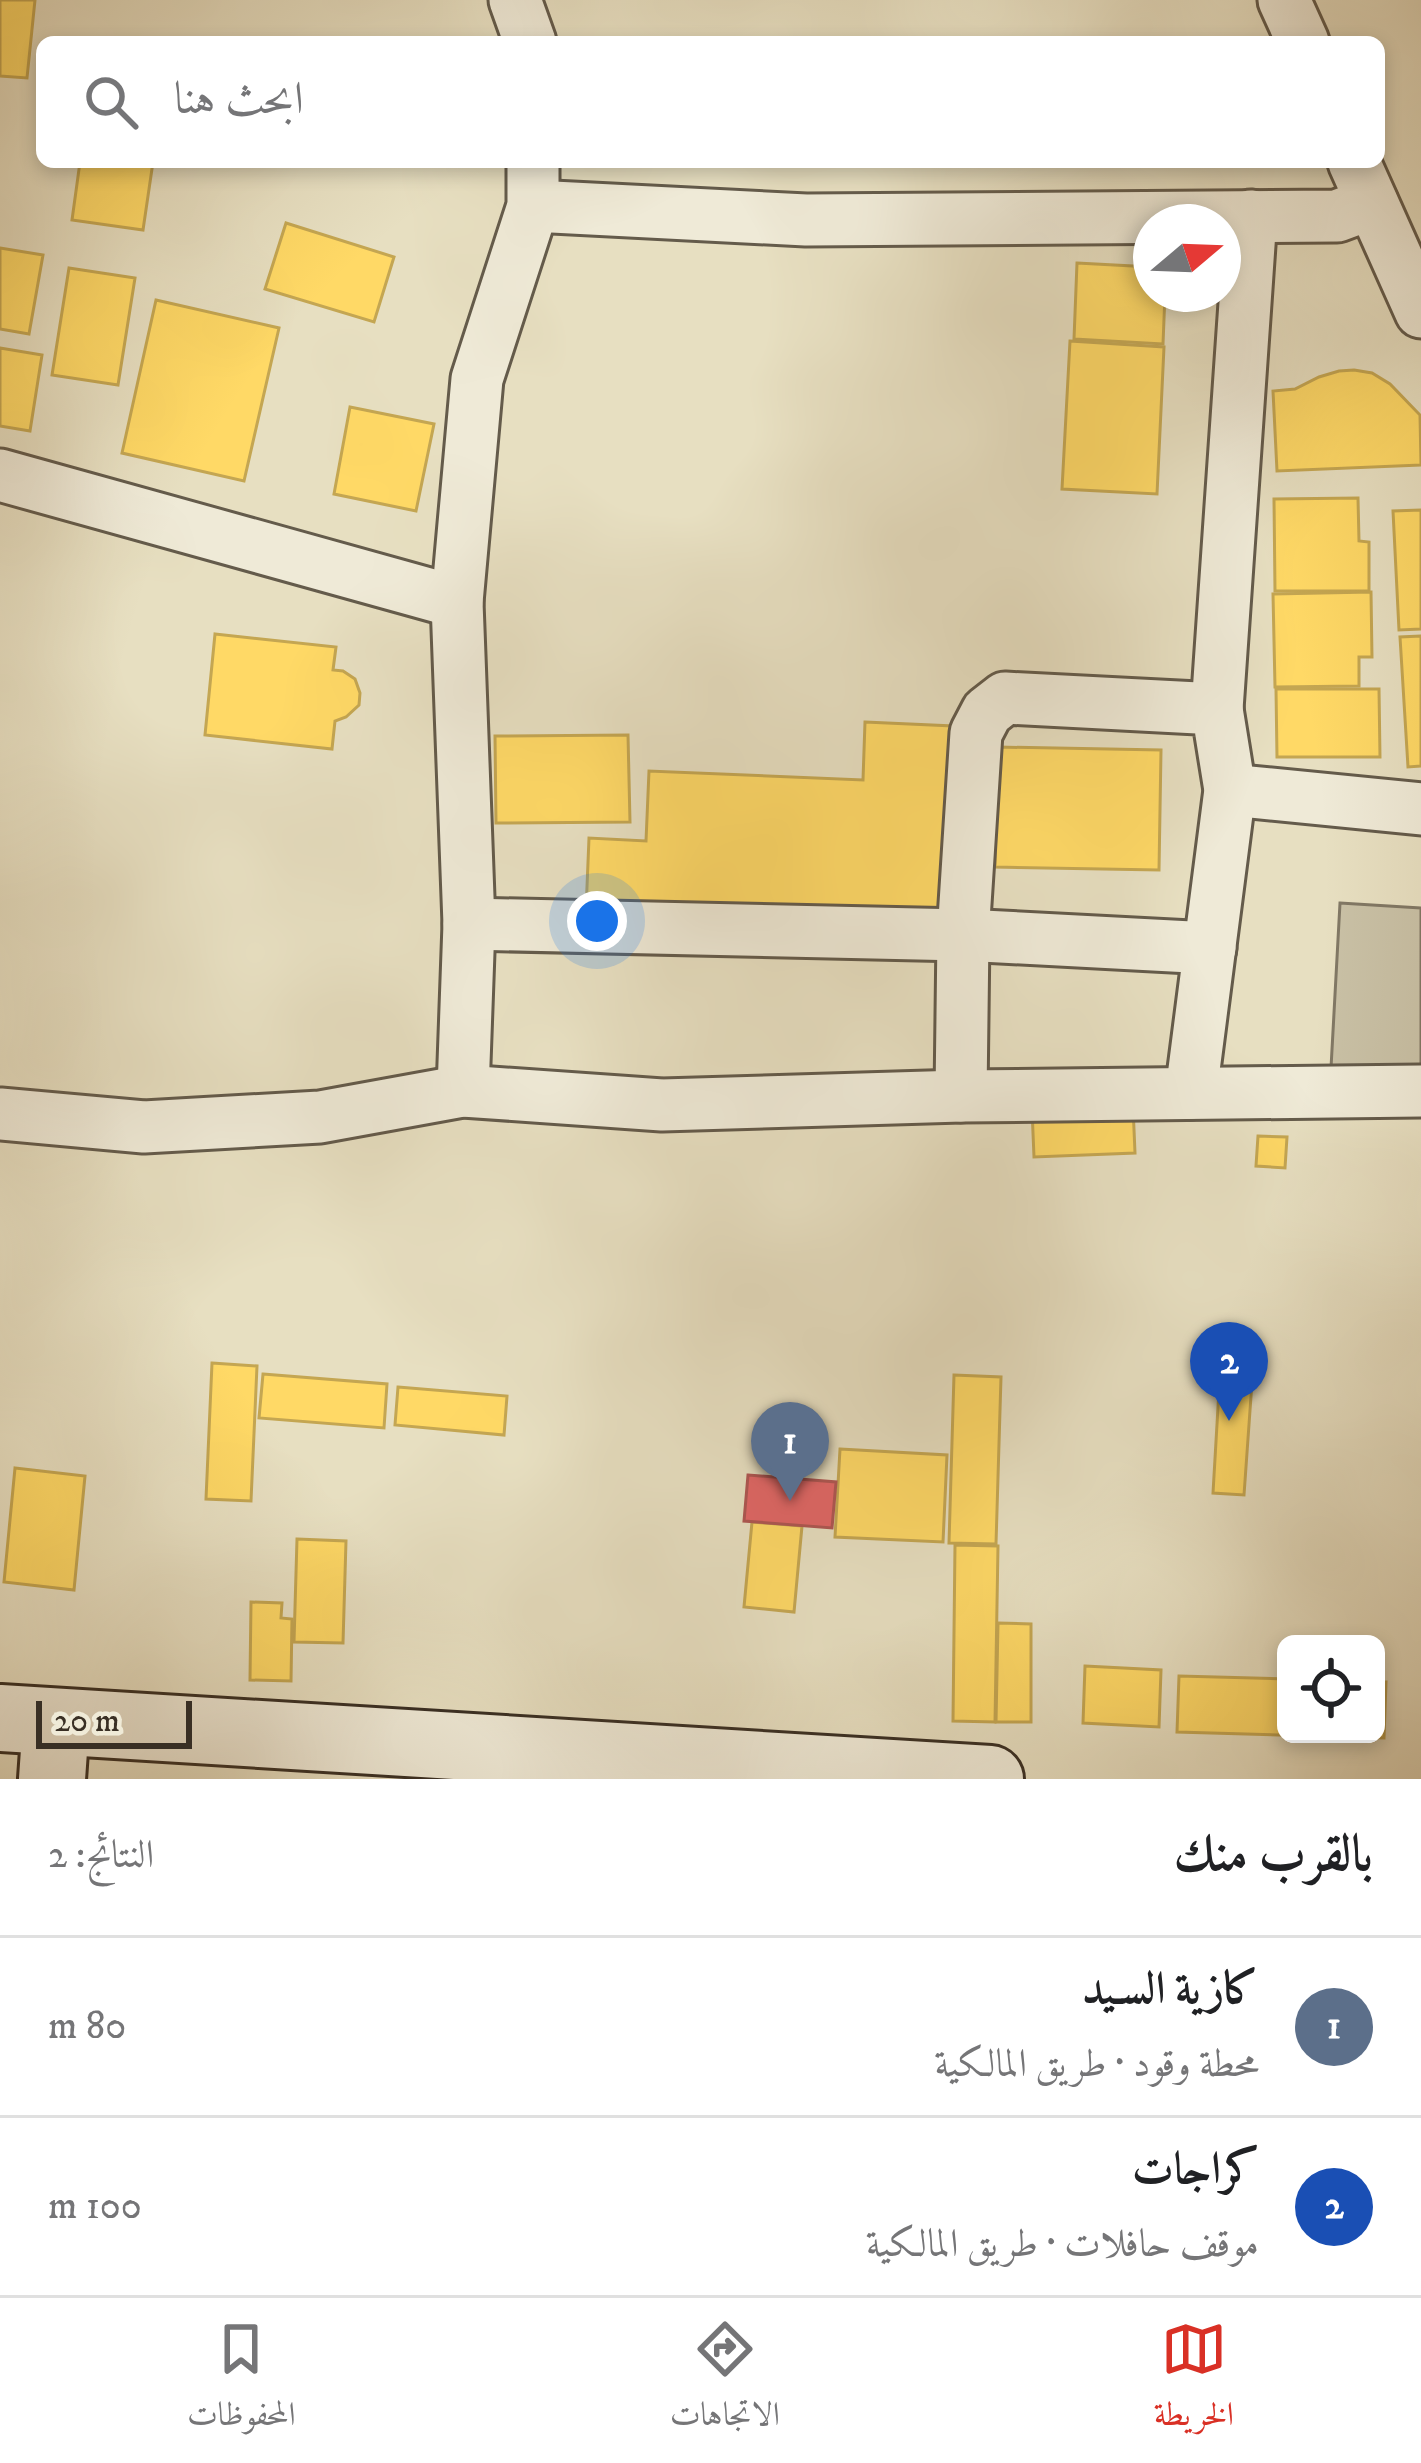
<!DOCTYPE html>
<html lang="ar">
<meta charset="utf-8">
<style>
:root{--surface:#fff;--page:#f2f2f2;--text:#202124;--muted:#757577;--line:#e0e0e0;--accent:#d93025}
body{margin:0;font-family:"IM FELL DW Pica",Amiri,serif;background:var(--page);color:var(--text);direction:rtl}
.controls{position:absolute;right:36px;bottom:36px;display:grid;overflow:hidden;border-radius:18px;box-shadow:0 6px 18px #0003}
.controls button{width:108px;height:108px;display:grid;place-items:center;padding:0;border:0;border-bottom:3px solid var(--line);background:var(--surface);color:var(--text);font:60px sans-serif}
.compass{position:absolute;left:1133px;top:204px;width:108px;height:108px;border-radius:50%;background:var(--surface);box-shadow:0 6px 18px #0003;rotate:71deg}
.scale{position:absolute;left:36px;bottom:30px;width:156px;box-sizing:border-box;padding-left:12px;border:6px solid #392f24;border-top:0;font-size:33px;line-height:42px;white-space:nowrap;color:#392f24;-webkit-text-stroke:9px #efead7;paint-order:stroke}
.you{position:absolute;left:597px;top:921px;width:42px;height:42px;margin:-30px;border:9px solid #fff;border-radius:50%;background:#1a73e8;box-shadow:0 0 0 18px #1a73e833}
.badge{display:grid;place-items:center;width:78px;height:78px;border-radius:50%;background:var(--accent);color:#fff;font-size:39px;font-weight:700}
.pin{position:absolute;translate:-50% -99px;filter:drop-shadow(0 3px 6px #0008)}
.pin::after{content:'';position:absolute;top:63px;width:42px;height:36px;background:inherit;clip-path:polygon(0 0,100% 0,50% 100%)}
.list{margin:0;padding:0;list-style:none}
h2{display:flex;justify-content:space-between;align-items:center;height:156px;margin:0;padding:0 48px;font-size:51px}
h2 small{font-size:39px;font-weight:400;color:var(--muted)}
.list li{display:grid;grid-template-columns:78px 1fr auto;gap:36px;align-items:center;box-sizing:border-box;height:180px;padding:0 48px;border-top:3px solid var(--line)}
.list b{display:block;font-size:45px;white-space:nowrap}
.list p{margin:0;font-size:39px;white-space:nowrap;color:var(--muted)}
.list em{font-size:39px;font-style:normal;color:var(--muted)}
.icon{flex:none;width:66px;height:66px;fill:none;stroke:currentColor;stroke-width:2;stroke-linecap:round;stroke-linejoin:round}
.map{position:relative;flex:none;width:1421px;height:1779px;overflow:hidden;direction:ltr}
.search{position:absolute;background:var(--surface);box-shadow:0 6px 18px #0003;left:36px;right:36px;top:36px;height:132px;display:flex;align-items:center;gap:30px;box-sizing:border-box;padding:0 42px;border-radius:18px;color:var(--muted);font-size:45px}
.sheet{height:516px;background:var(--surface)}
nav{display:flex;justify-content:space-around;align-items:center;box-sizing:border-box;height:168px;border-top:3px solid var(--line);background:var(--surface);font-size:33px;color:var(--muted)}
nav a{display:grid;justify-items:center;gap:6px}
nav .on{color:var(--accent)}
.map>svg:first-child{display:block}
.green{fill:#c9c1a6;stroke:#817865;stroke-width:3}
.homes{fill:#ffd966;stroke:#c4a652;stroke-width:3}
.shops{fill:#e06666;stroke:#ae5652;stroke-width:3}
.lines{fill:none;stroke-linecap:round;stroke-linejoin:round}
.minor-casing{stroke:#645b4b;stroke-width:57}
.secondary-casing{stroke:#392f24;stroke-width:72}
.minor{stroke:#efead7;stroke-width:51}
.secondary{stroke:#efead7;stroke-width:66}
</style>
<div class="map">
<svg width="1421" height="1779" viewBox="0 0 1421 1779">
<rect width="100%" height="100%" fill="#e7dfc1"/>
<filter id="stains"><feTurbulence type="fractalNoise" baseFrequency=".00167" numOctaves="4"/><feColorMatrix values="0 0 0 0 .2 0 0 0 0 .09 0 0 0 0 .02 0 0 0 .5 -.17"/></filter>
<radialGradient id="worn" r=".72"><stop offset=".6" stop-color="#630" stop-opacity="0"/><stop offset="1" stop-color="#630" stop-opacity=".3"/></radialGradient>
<polygon class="green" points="1340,903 1421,908 1421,1073 1331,1068"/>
<g class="homes">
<polygon points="0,0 35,0 27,78 0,76"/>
<polygon points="80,162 153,162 143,230 72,220"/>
<polygon points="286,223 394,257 374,322 265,289"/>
<polygon points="0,248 43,255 29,334 0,329"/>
<polygon points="1077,263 1151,267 1151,294 1165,294 1163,344 1074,339"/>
<polygon points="69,268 135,278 118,385 52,375"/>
<polygon points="156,300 279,328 244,481 122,453"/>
<polygon points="1070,341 1164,347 1157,494 1062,489"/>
<polygon points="0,348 42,355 30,431 0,426"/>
<polygon points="1354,370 1372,373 1390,384 1420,415 1421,465 1277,471 1273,391 1295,389 1319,377 1339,371"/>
<polygon points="350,407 434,424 416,511 334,494"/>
<polygon points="1358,498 1359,541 1369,542 1369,591 1275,591 1274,499"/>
<polygon points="1421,510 1421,629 1399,630 1393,511"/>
<polygon points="1371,592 1372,657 1359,657 1359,686 1275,687 1273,594"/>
<polygon points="215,634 336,647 333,670 343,671 355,679 360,693 359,705 346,717 335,721 332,749 205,735"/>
<polygon points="1421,636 1421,766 1408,767 1400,637"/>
<polygon points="1276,689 1379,689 1380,757 1277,757"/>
<polygon points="865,722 953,726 945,927 586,911 589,838 646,841 649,771 863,780"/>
<polygon points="628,735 630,822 496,823 495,736"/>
<polygon points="997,747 1161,750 1159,870 995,867"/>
<polygon points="1133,1106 1135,1153 1034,1157 1032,1109"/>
<polygon points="1258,1136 1287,1137 1285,1168 1256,1166"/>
<polygon points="1222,1338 1255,1340 1244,1495 1213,1493"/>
<polygon points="212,1363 257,1366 251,1501 206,1499"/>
<polygon points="263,1374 387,1384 384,1428 259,1418"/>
<polygon points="954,1375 1001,1377 996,1544 949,1543"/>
<polygon points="398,1387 507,1396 504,1435 395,1425"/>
<polygon points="840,1449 947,1455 943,1542 835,1537"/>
<polygon points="15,1468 85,1476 74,1590 4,1582"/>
<polygon points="752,1522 802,1526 794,1612 744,1607"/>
<polygon points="297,1539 346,1541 343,1643 294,1642"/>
<polygon points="955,1545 998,1546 995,1722 953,1721"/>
<polygon points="251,1602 282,1603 281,1618 292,1619 291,1681 250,1680"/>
<polygon points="998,1623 1031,1624 1031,1722 996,1722"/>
<polygon points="1085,1666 1161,1670 1159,1727 1083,1723"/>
<polygon points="1179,1676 1286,1679 1286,1734 1376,1734 1376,1682 1386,1682 1384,1738 1177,1732"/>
</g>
<polygon class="shops" points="748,1475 836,1482 832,1528 744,1521"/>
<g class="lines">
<g class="minor-casing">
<g id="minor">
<polyline points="515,0 530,42"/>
<polyline points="1284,0 1303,42"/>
<polyline points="1354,162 1421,312"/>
<polyline points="533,206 806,220 1337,216 1372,203"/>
<polyline points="0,475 457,602"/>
<polyline points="1217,709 1251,216"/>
<polyline points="1230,790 1421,809"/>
<polyline points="469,924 963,935 1210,948"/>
<polyline points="463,1091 469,924 457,602 477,379 533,206 533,162"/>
<polyline points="961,1096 963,935 976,733 987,712 1005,698 1217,709 1230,790 1191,1093"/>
<polyline points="0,1114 144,1127 320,1117 463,1091 662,1105 961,1096 1421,1091"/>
</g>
</g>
<g class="secondary-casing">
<g id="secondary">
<polyline points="0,1718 990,1779"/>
<polyline points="52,1779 56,1722"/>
</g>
</g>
<use href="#minor" class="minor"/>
<use href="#secondary" class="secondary"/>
</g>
<rect width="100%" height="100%" filter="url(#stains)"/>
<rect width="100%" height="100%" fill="url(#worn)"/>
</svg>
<div class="controls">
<button><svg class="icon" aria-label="locate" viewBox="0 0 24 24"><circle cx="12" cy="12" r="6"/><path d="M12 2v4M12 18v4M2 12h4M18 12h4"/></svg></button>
</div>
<svg class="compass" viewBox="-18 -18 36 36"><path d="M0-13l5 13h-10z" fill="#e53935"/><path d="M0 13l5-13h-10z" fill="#757577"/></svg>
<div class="scale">20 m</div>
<div class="you"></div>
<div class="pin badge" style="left:790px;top:1501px;background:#5c6f8a">1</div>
<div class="pin badge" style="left:1229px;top:1421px;background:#1a4fb4">2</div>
<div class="search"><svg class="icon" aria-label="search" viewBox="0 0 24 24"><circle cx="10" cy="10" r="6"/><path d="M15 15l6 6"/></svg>ابحث هنا</div>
</div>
<section class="sheet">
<h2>بالقرب منك<small>النتائج: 2</small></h2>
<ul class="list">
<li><span class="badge" style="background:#5c6f8a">1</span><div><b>كازية السـيد</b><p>محطة وقود · طريق المالكية</p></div><em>80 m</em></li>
<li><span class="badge" style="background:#1a4fb4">2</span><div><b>كراجات</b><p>موقف حافلات · طريق المالكية</p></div><em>100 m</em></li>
</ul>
</section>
<nav>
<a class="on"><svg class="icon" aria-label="map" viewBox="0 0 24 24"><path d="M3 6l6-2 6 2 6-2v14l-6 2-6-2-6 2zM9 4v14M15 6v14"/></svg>الخريطة</a>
<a><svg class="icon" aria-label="directions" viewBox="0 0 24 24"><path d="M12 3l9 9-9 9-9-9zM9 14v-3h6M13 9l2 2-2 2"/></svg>الاتجاهات</a>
<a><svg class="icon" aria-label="saved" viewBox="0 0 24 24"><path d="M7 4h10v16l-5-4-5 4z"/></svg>المحفوظات</a>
</nav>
